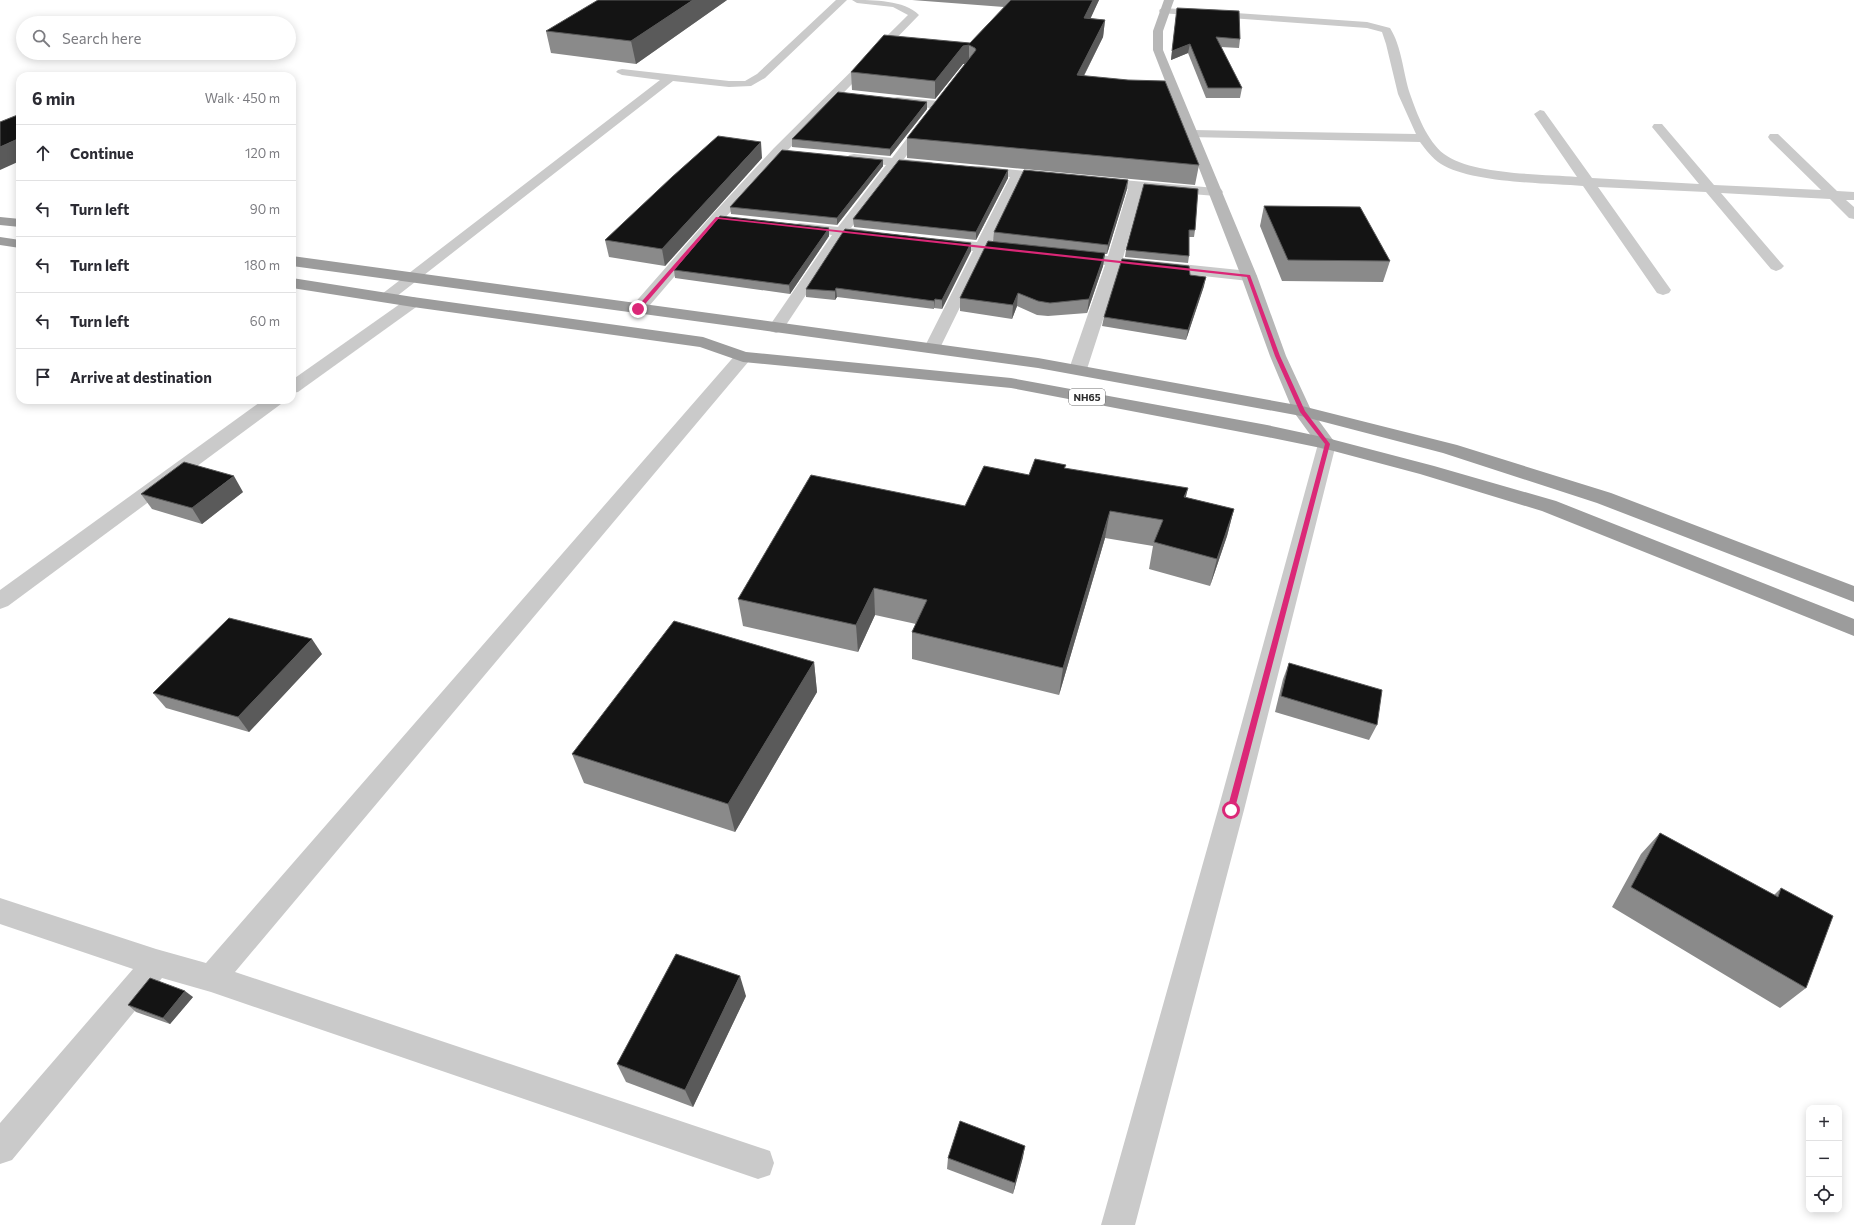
<!DOCTYPE html>
<meta charset="utf-8">
<style>
:root{--surface:#fff;--page:#f2f2f3;--text:#2b2b33;--muted:#7c7c81;--line:#e1e1e2}
body{margin:0;font-family:Commissioner,sans-serif;background:var(--page);color:var(--text)}
.controls{position:absolute;right:12px;bottom:12px;display:grid;overflow:hidden;border-radius:8px;box-shadow:0 2px 10px #0003}
.controls button{width:36px;height:36px;display:grid;place-items:center;padding:0;border:0;border-bottom:1px solid var(--line);background:var(--surface);color:var(--text);font:20px sans-serif}
.stop{position:absolute;width:12px;height:12px;margin:-9px;border:3px solid #db2777;border-radius:50%;background:#fff}
.stop.end{background:#db2777;border-color:#fff;box-shadow:0 1px 4px #0008}
.list{margin:0;padding:0;list-style:none}
h2{display:flex;justify-content:space-between;align-items:center;height:52px;margin:0;padding:0 16px;font-size:17px}
h2 small{font-size:13px;font-weight:400;color:var(--muted)}
.list li{display:grid;grid-template-columns:26px 1fr auto;gap:12px;align-items:center;box-sizing:border-box;height:56px;padding:0 16px;border-top:1px solid var(--line)}
.list b{display:block;font-size:15px;white-space:nowrap}
.list em{font-size:13px;font-style:normal;color:var(--muted)}
.icon{flex:none;width:22px;height:22px;fill:none;stroke:currentColor;stroke-width:2;stroke-linecap:round;stroke-linejoin:round}
.map{position:relative;flex:none;width:1854px;height:1225px;overflow:hidden}
.search{position:absolute;background:var(--surface);box-shadow:0 2px 10px #0003;left:16px;top:16px;width:280px;height:44px;display:flex;align-items:center;gap:10px;box-sizing:border-box;padding:0 14px;border-radius:22px;color:var(--muted);font-size:15px}
.panel{position:absolute;background:var(--surface);box-shadow:0 2px 10px #0003;left:16px;top:72px;width:280px;height:332px;border-radius:12px}
.map>svg:first-child{display:block}
.lines{fill:none;stroke-linecap:round;stroke-linejoin:round}
.minor{fill:#cacaca;fill-rule:evenodd}
.secondary{fill:#b7b7b7;fill-rule:evenodd}
.trunk{fill:#9c9c9c;fill-rule:evenodd}
.wall{fill:#8a8a8a}
.shaded-wall{fill:#5a5a5a}
.building{fill:#141414;stroke:#5a5a5a}
.route{fill:#db2777}
.labels{text-anchor:middle;dominant-baseline:central;stroke-width:4;stroke-linejoin:round;paint-order:stroke}
.shield{fill:#fff;stroke:#6c6c6c;stroke-width:1}
.shield-label{font-size:10px;font-weight:bold;fill:#2d2d2d}
</style>
<div class="map">
<svg width="1854" height="1225" viewBox="0 0 1854 1225">
<rect width="100%" height="100%" fill="#fff"/>
<g class="lines">
<g class="minor">
<polygon points="836,0 847,0 765,78 751,86 729,87 673,81 392,300 386,302 380,300 378,297 660,80 622,75 616,72 618,70 622,69 729,81 745,81 757,74"/>
<path d="M852 0C874 0 904 0 919 15L784 154 722 221 644 312 638 314 632 312 630 309 632 306 712 215 774 148 908 15 893 7 857 3Z"/>
<path d="M1164 8 1367 22 1390 28C1402 47 1403 73 1410 94 1417 114 1427 141 1444 154 1472 175 1542 174 1577 177L1534 114 1540 110 1544 111 1592 178 1699 184 1652 127 1654 124H1662L1714 185 1821 190 1770 140 1768 137 1770 134H1778L1837 191 1854 192V200H1846L1854 207V219L1849 218 1830 199 1721 193 1781 263 1784 266 1781 269 1776 271 1771 269 1706 192 1598 187 1671 290 1669 293 1663 295 1657 293 1583 186C1546 183 1471 183 1441 164 1432 158 1426 150 1420 142L1189 137 1187 134 1189 131 1193 130 1416 134 1398 94 1386 44 1382 32 1367 28 1160 13 1159 11 1160 9Z"/>
<polygon points="897,97 939,101 945,105 939,109 893,104 891,101 893,98"/>
<polygon points="925,119 929,120 931,123 904,159 932,162 934,165 932,168 927,169 898,166 851,228 878,232 880,235 878,238 873,239 845,236 782,331 776,333 770,331 768,328 832,235 795,230 793,227 795,224 800,223 838,227 886,165 849,161 847,158 849,155 854,154 892,158 921,120"/>
<polygon points="979,166 1053,174 1058,175 1060,178 1058,181 1053,182 1022,179 991,244 1019,248 1021,251 1019,254 1014,255 987,252 940,348 938,352 932,353 926,352 924,348 973,251 936,246 934,243 936,240 941,239 977,242 1010,177 974,173 972,170 974,167"/>
<polygon points="1099,178 1216,188 1221,189 1223,192 1221,195 1216,196 1142,190 1123,258 1249,271 1254,273 1257,276 1254,279 1249,281 1120,267 1087,369 1084,373 1078,374 1072,373 1069,369 1105,265 1069,260 1067,257 1069,254 1074,253 1108,256 1128,189 1094,185 1092,182 1094,179"/>
<polygon points="413,297 419,299 421,302 419,305 298,392 292,393 292,380 407,299"/>
<polygon points="743,352 749,353 751,357 749,361 235,972 758,1147 770,1151 774,1163 770,1175 758,1179 211,992 162,978 12,1160 0,1164 0,1123 133,969 0,924 0,898 156,949 206,963 737,353"/>
<polygon points="263,400 284,400 281,404 8,606 0,609 0,590"/>
<polygon points="1327,438 1334,440 1336,444 1244,810 1135,1225 1101,1225 1218,810 1318,444 1320,440"/>
</g>
<polygon class="secondary" points="1164,0 1174,0 1163,31 1163,50 1257,276 1286,356 1311,410 1336,444 1334,448 1327,450 1320,448 1293,411 1270,356 1241,276 1153,50 1153,31"/>
<g class="trunk">
<polygon points="0,217 20,219 20,227 0,225"/>
<polygon points="0,237 20,240 20,248 0,245"/>
<polygon points="292,256 1038,358 1302,406 1457,445 1611,493 1854,586 1854,602 1597,503 1443,453 1301,416 1038,368 292,266"/>
<polygon points="292,278 413,297 703,337 746,352 1011,378 1267,425 1327,438 1434,466 1556,501 1854,619 1854,636 1542,511 1420,474 1326,449 1267,437 1011,388 743,362 700,347 413,307 292,288"/>
</g>
</g>
<g class="wall">
<polygon points="727,0 636,64 551,53 546,31"/>
<polygon points="912,0 1099,0 1090,18 1105,20 1103,37 1084,76 1199,165 1195,185 907,158 907,138 965,64 963,64 935,99 852,90 851,72 970,43 1004,7"/>
<polygon points="1177,8 1240,39 1239,48 1221,47 1242,88 1240,98 1206,98 1188,53 1171,60"/>
<polygon points="927,109 890,156 792,147 792,139"/>
<polygon points="762,158 665,266 609,257 605,240"/>
<polygon points="883,160 883,166 837,225 731,214 730,207"/>
<polygon points="1008,170 1008,178 976,240 854,227 853,219"/>
<polygon points="1144,184 1195,230 1194,237 1189,237 1189,256 1188,263 1125,257 1126,250"/>
<polygon points="1127,189 1107,254 1105,254 1103,266 1087,313 1048,316 1037,315 1017,306 1012,319 960,311 960,298 993,241 994,232"/>
<polygon points="1264,206 1390,261 1383,282 1282,281 1260,226"/>
<polygon points="829,228 829,236 790,294 675,278 674,270"/>
<polygon points="971,243 971,251 942,309 934,308 934,309 837,297 835,300 806,297 806,289"/>
<polygon points="1190,275 1204,286 1186,340 1102,326 1104,317"/>
<polygon points="1066,465 1065,468 1234,509 1227,536 1210,586 1149,569 1153,546 1105,538 1059,695 912,659 912,632 916,624 875,615 858,652 743,626 738,599 965,506 1029,475"/>
<polygon points="243,492 202,524 152,509 141,494"/>
<polygon points="322,654 249,732 166,708 153,693"/>
<polygon points="814,662 817,692 735,832 584,783 572,754"/>
<polygon points="1289,663 1377,725 1369,740 1275,712 1283,679"/>
<polygon points="1660,833 1774,895 1781,888 1806,988 1780,1008 1612,907 1641,854"/>
<polygon points="746,996 693,1107 626,1082 617,1064"/>
<polygon points="193,997 170,1024 136,1012 128,1005"/>
<polygon points="1023,1157 1013,1194 947,1169 948,1158"/>
</g>
<g class="shaded-wall">
<polygon points="693,0 727,0 636,64 631,41"/>
<polygon points="1093,0 1099,0 1083,35 1084,18"/>
<polygon points="1105,20 1103,37 1075,93 1077,75"/>
<polygon points="1190,44 1188,53 1171,60 1172,51"/>
<polygon points="969,45 969,63 963,64 935,99 935,81 963,46"/>
<polygon points="927,102 927,109 890,156 890,149"/>
<polygon points="20,138 20,161 0,170 0,147"/>
<polygon points="761,142 762,158 665,266 662,249"/>
<polygon points="883,160 883,166 837,225 837,218"/>
<polygon points="1008,170 1008,178 976,240 976,232"/>
<polygon points="1128,180 1127,189 1107,254 1108,245"/>
<polygon points="829,228 829,236 790,294 789,285"/>
<polygon points="971,243 971,251 942,309 942,300"/>
<polygon points="1105,253 1103,266 1087,313 1089,299"/>
<polygon points="1206,277 1204,286 1186,340 1188,330"/>
<polygon points="836,288 837,297 835,300 835,291"/>
<polygon points="1018,293 1017,306 1012,319 1013,305"/>
<polygon points="935,299 934,308 934,309 934,301"/>
<polygon points="234,476 243,492 202,524 192,508"/>
<polygon points="1188,488 1182,514 1184,497"/>
<polygon points="1234,509 1227,536 1210,586 1217,559"/>
<polygon points="1110,511 1105,538 1059,695 1063,668"/>
<polygon points="874,588 875,615 858,652 856,625"/>
<polygon points="312,639 322,654 249,732 238,717"/>
<polygon points="814,662 817,692 735,832 728,804"/>
<polygon points="740,976 746,996 693,1107 685,1090"/>
<polygon points="185,991 193,997 170,1024 163,1018"/>
<polygon points="1025,1146 1023,1157 1013,1194 1015,1183"/>
</g>
<g class="building">
<polygon points="598,0 693,0 631,41 546,31"/>
<polygon points="1011,0 1093,0 1084,18 1105,20 1077,75 1128,80 1165,81 1199,165 907,138 976,50 975,48 969,45 963,46 935,81 851,72 884,35 970,43"/>
<polygon points="1177,8 1239,11 1240,39 1216,37 1242,88 1208,88 1190,44 1172,51"/>
<polygon points="838,92 927,102 890,149 792,139"/>
<polygon points="20,114 20,138 0,147 0,122"/>
<polygon points="718,136 761,142 662,249 605,240 672,177"/>
<polygon points="782,150 883,160 837,218 730,207"/>
<polygon points="899,160 1008,170 976,232 853,219"/>
<polygon points="1024,170 1128,180 1108,245 994,232"/>
<polygon points="1144,184 1198,189 1195,230 1189,230 1189,256 1126,250"/>
<polygon points="1264,206 1360,207 1390,261 1288,260"/>
<polygon points="720,216 829,228 789,285 674,270"/>
<polygon points="845,229 971,243 942,300 935,299 934,301 836,288 835,291 806,289"/>
<polygon points="988,241 1105,253 1089,299 1050,303 1038,301 1018,293 1013,305 960,298"/>
<polygon points="1122,259 1189,266 1190,275 1206,277 1188,330 1104,317"/>
<polygon points="1035,459 1066,465 1064,468 1188,488 1184,497 1234,509 1217,559 1154,542 1163,520 1110,511 1063,668 912,632 927,600 874,588 856,625 738,599 811,475 965,506 984,466 1029,475"/>
<polygon points="184,462 234,476 192,508 141,494"/>
<polygon points="229,618 312,639 238,717 153,693"/>
<polygon points="674,621 814,662 728,804 572,754"/>
<polygon points="1289,663 1382,690 1377,725 1281,696"/>
<polygon points="1660,833 1778,897 1781,888 1833,916 1806,988 1631,887"/>
<polygon points="676,954 740,976 685,1090 617,1064"/>
<polygon points="150,978 185,991 163,1018 128,1005"/>
<polygon points="960,1121 1025,1146 1015,1183 948,1158"/>
</g>
<polygon class="route" points="716,217 1250,275 1280,356 1305,411 1330,444 1234,812 1231,813 1227,810 1325,444 1300,412 1275,356 1247,277 718,219 640,310 636,310 636,308"/>
<g class="labels">
<rect class="shield" x="1069" y="389" width="36" height="16" rx="3"/>
<g class="shield-label">
<text x="1087" y="397">NH65</text>
</g>
</g>
</svg>
<div class="controls">
<button>+</button>
<button>−</button>
<button><svg class="icon" aria-label="locate" viewBox="0 0 24 24"><circle cx="12" cy="12" r="6"/><path d="M12 2v4M12 18v4M2 12h4M18 12h4"/></svg></button>
</div>
<div class="stop" style="left:1231px;top:810px"></div>
<div class="stop end" style="left:638px;top:309px"></div>
<div class="search"><svg class="icon" aria-label="search" viewBox="0 0 24 24"><circle cx="10" cy="10" r="6"/><path d="M15 15l6 6"/></svg>Search here</div>
<section class="panel">
<h2>6 min<small>Walk · 450 m</small></h2>
<ul class="list">
<li><svg class="icon" aria-label="ahead" viewBox="0 0 24 24"><path d="M12 20V5M6 11l6-6 6 6"/></svg><div><b>Continue</b></div><em>120 m</em></li>
<li><svg class="icon" aria-label="left" viewBox="0 0 24 24"><path d="M17 20v-9H6M10 6l-5 5 5 5"/></svg><div><b>Turn left</b></div><em>90 m</em></li>
<li><svg class="icon" aria-label="left" viewBox="0 0 24 24"><path d="M17 20v-9H6M10 6l-5 5 5 5"/></svg><div><b>Turn left</b></div><em>180 m</em></li>
<li><svg class="icon" aria-label="left" viewBox="0 0 24 24"><path d="M17 20v-9H6M10 6l-5 5 5 5"/></svg><div><b>Turn left</b></div><em>60 m</em></li>
<li><svg class="icon" aria-label="arrive" viewBox="0 0 24 24"><path d="M6 21V4h12l-3 4 3 4H6"/></svg><div><b>Arrive at destination</b></div></li>
</ul>
</section>
</div>
